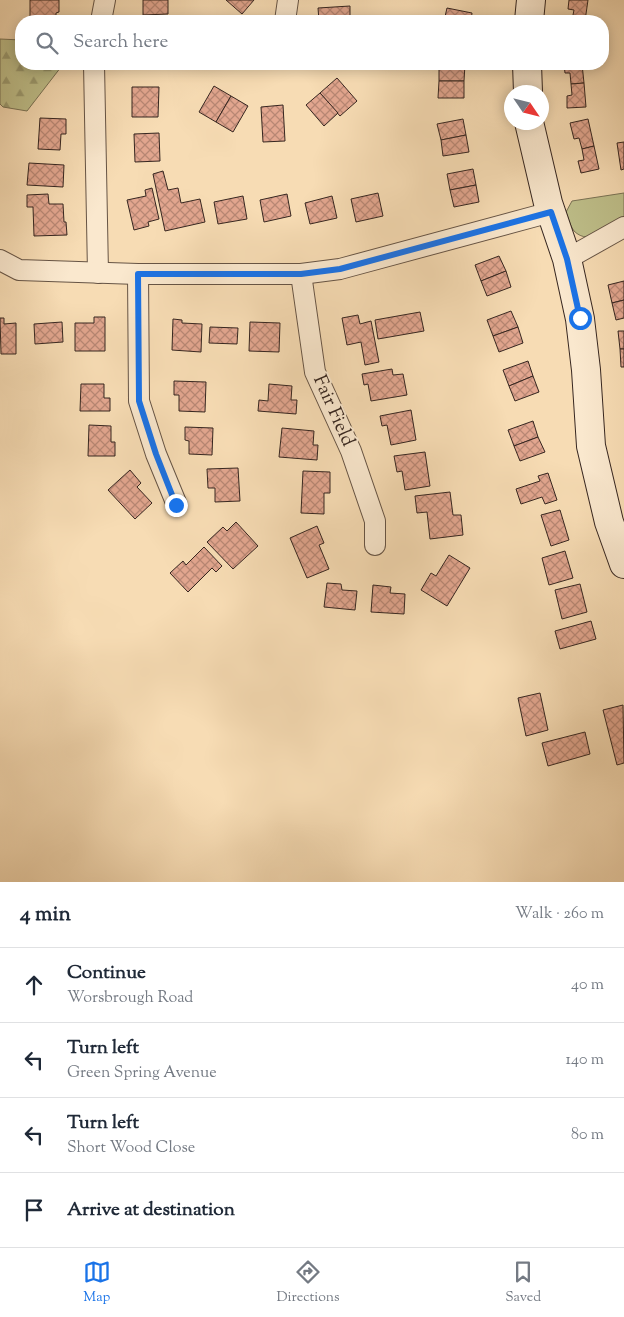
<!DOCTYPE html>
<meta charset="utf-8">
<style>
:root{--surface:#fff;--page:#f2f2f3;--text:#1f2937;--muted:#747a83;--line:#e0e1e3;--accent:#1a73e8}
body{margin:0;font-family:"Sorts Mill Goudy",serif;background:var(--page);color:var(--text)}
.compass{position:absolute;left:504px;top:85px;width:45px;height:45px;border-radius:50%;background:var(--surface);box-shadow:0 2px 12px #0003;rotate:125deg}
.stop{position:absolute;width:15px;height:15px;margin:-11px;border:4px solid #1a73e8;border-radius:50%;background:#fff}
.stop.end{background:#1a73e8;border-color:#fff;box-shadow:0 1px 5px #0008}
.list{margin:0;padding:0;list-style:none}
h2{display:flex;justify-content:space-between;align-items:center;height:65px;margin:0;padding:0 20px;font-size:21px}
h2 small{font-size:16px;font-weight:400;color:var(--muted)}
.list li{display:grid;grid-template-columns:32px 1fr auto;gap:15px;align-items:center;box-sizing:border-box;height:75px;padding:0 20px;border-top:1px solid var(--line)}
.list b{display:block;font-size:19px;white-space:nowrap}
.list p{margin:0;font-size:16px;white-space:nowrap;color:var(--muted)}
.list em{font-size:16px;font-style:normal;color:var(--muted)}
.icon{flex:none;width:28px;height:28px;fill:none;stroke:currentColor;stroke-width:2;stroke-linecap:round;stroke-linejoin:round}
.map{position:relative;flex:none;width:624px;height:882px;overflow:hidden}
.search{position:absolute;background:var(--surface);box-shadow:0 2px 12px #0003;left:15px;right:15px;top:15px;height:55px;display:flex;align-items:center;gap:12px;box-sizing:border-box;padding:0 18px;border-radius:20px;color:var(--muted);font-size:19px}
.sheet{height:365px;background:var(--surface)}
nav{display:flex;justify-content:space-around;align-items:center;box-sizing:border-box;height:70px;border-top:1px solid var(--line);background:var(--surface);font-size:14px;color:var(--muted)}
nav a{display:grid;justify-items:center;gap:2px}
nav .on{color:var(--accent)}
.map>svg:first-child{display:block}
.grass{fill:#bfc08b;stroke:#7a7356}
.forest{fill:url(#forest-firs);stroke:#7a7356}
.building{fill:url(#building-cross-hatch);stroke:#362620}
.lines{fill:none;stroke-linecap:round;stroke-linejoin:round}
.street-casing{stroke:#665445;stroke-width:22}
.secondary-casing{stroke:#362620;stroke-width:30}
.street{stroke:#fae8ce;stroke-width:20}
.secondary{stroke:#fae8ce;stroke-width:28}
.route{stroke:#1a73e8;stroke-width:6}
.labels{text-anchor:middle;dominant-baseline:central;stroke-width:4;stroke-linejoin:round;paint-order:stroke}
.street-label{font-size:19px;fill:#362620;stroke:#fae8ce}
</style>
<div class="map">
<svg width="624" height="882" viewBox="0 0 624 882">
<defs>
<pattern id="forest-firs" width="22" height="20" patternUnits="userSpaceOnUse" patternTransform="scale(1.25)"><rect width="22" height="20" fill="#bfc08b"/><path d="M5 1l3.5 6h-7zM16 11l3.5 6h-7z" fill="#9c9c71"/></pattern>
<pattern id="building-cross-hatch" width="8" height="8" patternUnits="userSpaceOnUse" patternTransform="scale(1.25)"><rect width="8" height="8" fill="#e2a68f"/><path d="M0 0l8 8M0 8l8-8" fill="none" stroke="#b88774"/></pattern>
</defs>
<rect width="100%" height="100%" fill="#f7dcb4"/>
<filter id="stains"><feTurbulence type="fractalNoise" baseFrequency=".004" numOctaves="4"/><feColorMatrix values="0 0 0 0 .2 0 0 0 0 .09 0 0 0 0 .02 0 0 0 .5 -.17"/></filter>
<radialGradient id="worn" r=".72"><stop offset=".6" stop-color="#630" stop-opacity="0"/><stop offset="1" stop-color="#630" stop-opacity=".3"/></radialGradient>
<path class="grass" d="M624 193V218C610 227 590 247 574 231 570 226 568 217 566 212L572 201Z"/>
<polygon class="forest" points="0,39 21,40 21,64 58,64 61,67 27,111 3,107 0,104"/>
<g class="building">
<polygon points="30,0 59,0 59,12 56,13 56,21 30,21"/>
<polygon points="143,0 168,0 168,14 143,15"/>
<polygon points="226,0 254,0 242,14"/>
<polygon points="569,0 588,0 585,21 572,20 574,10 568,9"/>
<polygon points="350,6 350,21 319,21 318,8"/>
<polygon points="447,8 472,13 471,21 444,21"/>
<polygon points="439,64 465,64 464,81 439,81"/>
<polygon points="564,64 582,64 584,83 571,84 570,73 565,73"/>
<polygon points="337,78 357,101 340,116 320,93"/>
<polygon points="439,81 464,81 464,98 438,98"/>
<polygon points="584,83 586,107 567,108 567,96 572,95 571,84"/>
<polygon points="214,86 231,96 216,122 199,112"/>
<polygon points="132,87 159,87 158,117 132,117"/>
<polygon points="320,93 338,113 324,126 306,105"/>
<polygon points="231,96 248,106 233,132 216,122"/>
<polygon points="283,105 285,141 263,142 261,107"/>
<polygon points="40,118 66,119 66,134 61,134 60,150 38,149"/>
<polygon points="463,119 466,135 441,140 437,124"/>
<polygon points="588,119 594,146 582,149 579,138 574,139 570,123"/>
<polygon points="159,133 160,161 135,162 134,134"/>
<polygon points="466,135 469,152 443,156 441,140"/>
<polygon points="624,142 624,169 621,170 617,143"/>
<polygon points="594,146 599,169 581,173 578,161 584,160 582,149"/>
<polygon points="29,163 64,165 63,187 27,185"/>
<polygon points="473,169 476,185 450,190 447,174"/>
<polygon points="163,171 168,190 178,188 181,203 200,199 205,222 165,231 153,174"/>
<polygon points="476,185 479,202 454,207 450,190"/>
<polygon points="152,188 159,219 148,222 149,226 134,230 127,200 146,196 145,190"/>
<polygon points="378,193 383,216 356,222 351,199"/>
<polygon points="48,194 49,204 63,204 64,222 66,222 67,235 34,236 33,207 27,207 27,195"/>
<polygon points="287,194 291,216 264,222 260,200"/>
<polygon points="243,196 247,219 218,224 214,202"/>
<polygon points="332,196 337,218 310,224 305,203"/>
<polygon points="499,256 506,271 481,281 475,265"/>
<polygon points="506,271 511,287 487,296 481,281"/>
<polygon points="624,281 624,300 612,303 608,285"/>
<polygon points="624,300 624,318 616,320 612,303"/>
<polygon points="511,311 518,327 493,336 487,320"/>
<polygon points="420,312 424,331 378,339 375,320"/>
<polygon points="358,315 360,324 371,321 379,362 365,365 361,342 347,345 342,318"/>
<polygon points="94,317 105,317 105,351 75,351 75,323 94,323"/>
<polygon points="0,318 4,318 4,324 16,323 16,354 1,354"/>
<polygon points="173,319 182,320 182,323 202,324 201,352 172,350"/>
<polygon points="62,322 63,342 35,344 34,324"/>
<polygon points="250,322 280,323 279,352 249,351"/>
<polygon points="210,327 238,328 237,344 209,343"/>
<polygon points="518,327 523,343 499,352 493,336"/>
<polygon points="618,331 624,331 624,349 620,349"/>
<polygon points="620,349 624,349 624,367 621,367"/>
<polygon points="528,361 533,376 509,386 503,370"/>
<polygon points="392,369 393,375 403,374 407,395 371,401 368,384 364,385 362,374"/>
<polygon points="533,376 539,392 515,401 509,386"/>
<polygon points="174,381 206,382 205,412 179,411 179,395 174,395"/>
<polygon points="81,384 104,384 104,398 110,398 110,411 80,411"/>
<polygon points="269,384 292,386 291,400 297,400 296,414 258,411 259,400 268,401"/>
<polygon points="411,410 416,440 391,445 387,425 382,426 380,416"/>
<polygon points="533,421 538,437 514,446 508,430"/>
<polygon points="89,425 111,426 111,442 115,442 115,456 88,456"/>
<polygon points="185,427 213,428 212,455 189,454 189,441 185,440"/>
<polygon points="282,428 314,431 313,445 318,445 317,460 279,457"/>
<polygon points="538,437 545,452 520,461 514,446"/>
<polygon points="425,452 430,486 405,490 402,471 397,472 394,456"/>
<polygon points="238,468 240,501 215,502 215,488 208,488 207,469"/>
<polygon points="130,470 141,483 137,487 152,503 135,519 108,490"/>
<polygon points="303,471 330,472 330,493 324,493 324,514 301,513"/>
<polygon points="548,473 557,500 545,504 542,497 521,504 516,489 540,481 538,476"/>
<polygon points="450,492 453,515 461,515 463,535 430,539 427,512 417,513 415,496"/>
<polygon points="560,510 569,540 551,546 541,515"/>
<polygon points="236,522 258,546 233,569 207,542 223,527 227,531"/>
<polygon points="317,526 324,543 319,545 329,569 307,578 290,538"/>
<polygon points="204,547 222,566 216,572 212,568 188,592 170,573 183,561 186,565"/>
<polygon points="565,551 573,578 549,585 542,558"/>
<polygon points="449,555 470,568 447,606 421,590 431,573 436,576"/>
<polygon points="327,583 341,584 342,590 357,591 355,610 324,607"/>
<polygon points="580,584 587,612 562,619 555,590"/>
<polygon points="373,585 391,587 390,593 405,594 404,614 371,612"/>
<polygon points="591,621 596,639 560,649 555,631"/>
<polygon points="540,693 548,730 526,736 518,698"/>
<polygon points="623,705 624,763 617,765 603,710"/>
<polygon points="585,732 590,754 548,766 542,743"/>
</g>
<g class="lines">
<g class="street-casing">
<g id="street">
<polyline points="101,21 105,0"/>
<polyline points="285,21 288,0"/>
<polyline points="94,64 98,273"/>
<polyline points="567,259 624,227"/>
<polyline points="0,260 19,270 138,274 301,274 340,269 551,212"/>
<polyline points="138,274 139,401 156,454 177,505"/>
<polyline points="301,274 315,372 351,451 375,521 375,545"/>
</g>
</g>
<g class="secondary-casing">
<g id="secondary">
<polyline points="529,21 531,0"/>
<polyline points="527,64 528,92"/>
<polyline points="529,122 548,203 567,259 580,319 586,370 591,446 609,522 624,564"/>
</g>
</g>
<use href="#street" class="street"/>
<use href="#secondary" class="secondary"/>
</g>
<g class="lines">
<polyline class="route" points="176,505 156,454 139,401 138,274 301,274 340,269 551,212 567,259 580,318"/>
</g>
<g class="labels">
<g class="street-label">
<text transform="translate(333 411) rotate(66)">Fair Field</text>
</g>
</g>
<rect width="100%" height="100%" filter="url(#stains)"/>
<rect width="100%" height="100%" fill="url(#worn)"/>
</svg>
<svg class="compass" viewBox="-18 -18 36 36"><path d="M0-13l5 13h-10z" fill="#e53935"/><path d="M0 13l5-13h-10z" fill="#747a83"/></svg>
<div class="stop" style="left:580px;top:318px"></div>
<div class="stop end" style="left:176px;top:505px"></div>
<div class="search"><svg class="icon" aria-label="search" viewBox="0 0 24 24"><circle cx="10" cy="10" r="6"/><path d="M15 15l6 6"/></svg>Search here</div>
</div>
<section class="sheet">
<h2>4 min<small>Walk · 260 m</small></h2>
<ul class="list">
<li><svg class="icon" aria-label="ahead" viewBox="0 0 24 24"><path d="M12 20V5M6 11l6-6 6 6"/></svg><div><b>Continue</b><p>Worsbrough Road</p></div><em>40 m</em></li>
<li><svg class="icon" aria-label="left" viewBox="0 0 24 24"><path d="M17 20v-9H6M10 6l-5 5 5 5"/></svg><div><b>Turn left</b><p>Green Spring Avenue</p></div><em>140 m</em></li>
<li><svg class="icon" aria-label="left" viewBox="0 0 24 24"><path d="M17 20v-9H6M10 6l-5 5 5 5"/></svg><div><b>Turn left</b><p>Short Wood Close</p></div><em>80 m</em></li>
<li><svg class="icon" aria-label="arrive" viewBox="0 0 24 24"><path d="M6 21V4h12l-3 4 3 4H6"/></svg><div><b>Arrive at destination</b></div></li>
</ul>
</section>
<nav>
<a class="on"><svg class="icon" aria-label="map" viewBox="0 0 24 24"><path d="M3 6l6-2 6 2 6-2v14l-6 2-6-2-6 2zM9 4v14M15 6v14"/></svg>Map</a>
<a><svg class="icon" aria-label="directions" viewBox="0 0 24 24"><path d="M12 3l9 9-9 9-9-9zM9 14v-3h6M13 9l2 2-2 2"/></svg>Directions</a>
<a><svg class="icon" aria-label="saved" viewBox="0 0 24 24"><path d="M7 4h10v16l-5-4-5 4z"/></svg>Saved</a>
</nav>
